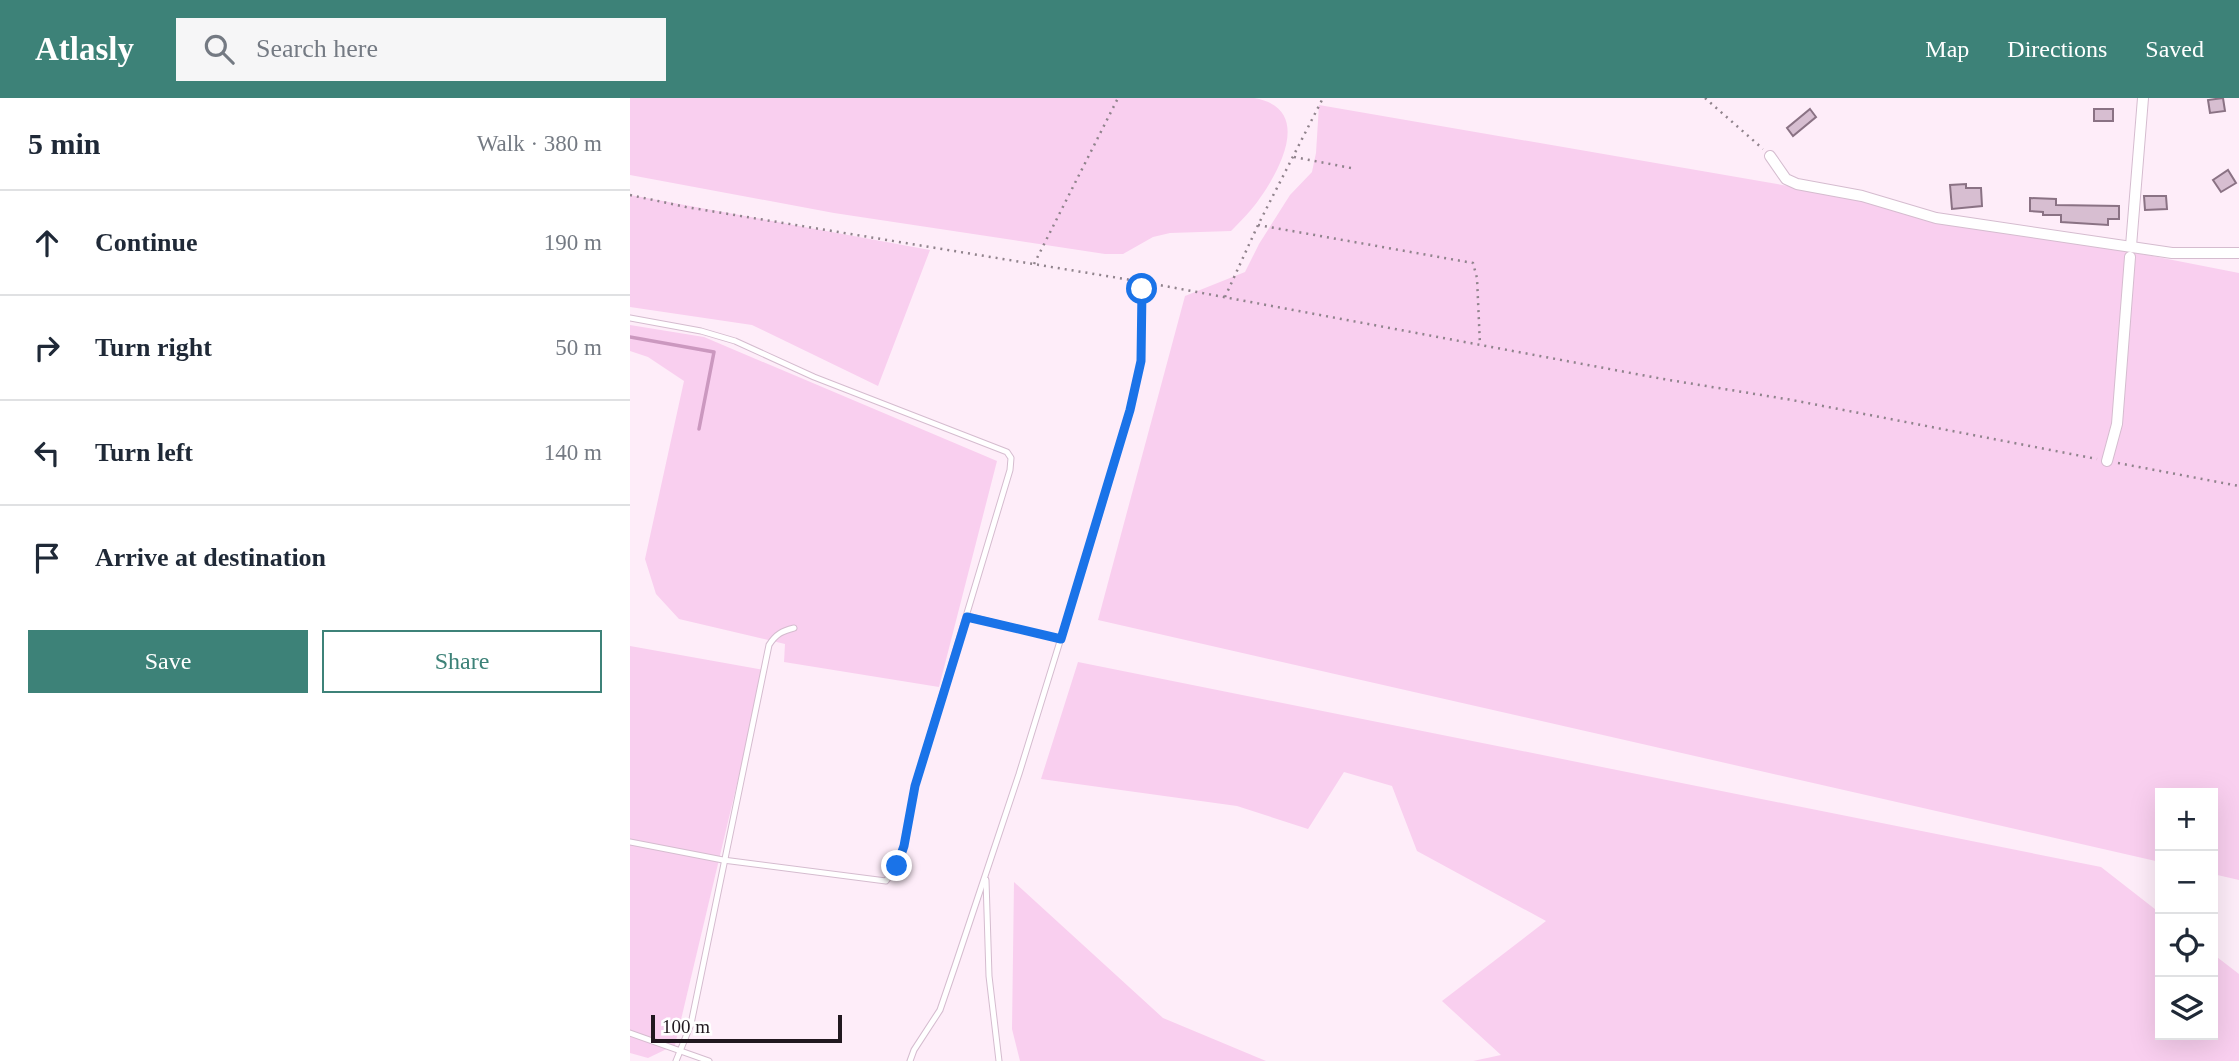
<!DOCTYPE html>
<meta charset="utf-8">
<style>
:root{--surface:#fff;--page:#f6f6f7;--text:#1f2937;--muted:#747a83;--line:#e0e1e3;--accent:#3d8278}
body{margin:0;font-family:"Times New Roman",serif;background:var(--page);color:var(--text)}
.controls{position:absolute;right:21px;bottom:21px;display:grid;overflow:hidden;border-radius:0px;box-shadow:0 7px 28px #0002}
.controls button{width:63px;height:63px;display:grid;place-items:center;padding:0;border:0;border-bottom:2px solid var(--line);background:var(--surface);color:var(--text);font:35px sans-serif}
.scale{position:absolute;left:21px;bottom:18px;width:191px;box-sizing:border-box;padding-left:7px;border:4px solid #21181f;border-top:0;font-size:19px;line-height:24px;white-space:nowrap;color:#21181f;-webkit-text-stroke:5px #fff;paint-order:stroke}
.stop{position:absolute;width:21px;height:21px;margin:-16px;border:5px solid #1a73e8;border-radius:50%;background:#fff}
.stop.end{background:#1a73e8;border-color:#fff;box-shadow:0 2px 7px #0008}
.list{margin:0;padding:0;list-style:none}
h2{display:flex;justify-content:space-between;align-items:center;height:91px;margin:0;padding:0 28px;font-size:30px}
h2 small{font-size:23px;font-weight:400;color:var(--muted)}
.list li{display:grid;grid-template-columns:46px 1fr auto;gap:21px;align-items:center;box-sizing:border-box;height:105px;padding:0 28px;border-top:2px solid var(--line)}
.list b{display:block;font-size:26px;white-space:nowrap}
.list em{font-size:23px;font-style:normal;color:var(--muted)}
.actions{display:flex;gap:14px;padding:21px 28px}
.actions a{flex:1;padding:16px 0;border:2px solid var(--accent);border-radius:0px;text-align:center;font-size:24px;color:var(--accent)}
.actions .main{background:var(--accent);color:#fff}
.icon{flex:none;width:38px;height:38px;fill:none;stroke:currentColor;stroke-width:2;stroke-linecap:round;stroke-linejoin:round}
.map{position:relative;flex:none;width:1609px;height:963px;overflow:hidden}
header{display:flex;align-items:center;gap:42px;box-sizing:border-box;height:98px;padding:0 35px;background:var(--accent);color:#fff}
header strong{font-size:33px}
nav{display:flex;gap:38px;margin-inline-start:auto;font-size:24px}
.search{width:490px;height:63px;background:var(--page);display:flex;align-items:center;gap:18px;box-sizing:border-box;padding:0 24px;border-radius:0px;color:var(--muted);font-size:26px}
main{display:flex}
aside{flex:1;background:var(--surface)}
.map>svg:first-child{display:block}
.green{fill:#f9cfef}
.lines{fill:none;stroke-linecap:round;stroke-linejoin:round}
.stream{stroke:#cb98bf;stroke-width:3.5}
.building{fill:#d7bed1;stroke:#8a7284;stroke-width:2}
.lane-casing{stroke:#d5bccf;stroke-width:7}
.street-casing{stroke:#d5bccf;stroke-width:12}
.path{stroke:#90838c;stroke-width:2.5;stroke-dasharray:2 5;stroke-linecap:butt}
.lane{stroke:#fff;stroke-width:5}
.street{stroke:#fff;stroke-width:10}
.route{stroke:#1a73e8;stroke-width:9}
</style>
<header>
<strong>Atlasly</strong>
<div class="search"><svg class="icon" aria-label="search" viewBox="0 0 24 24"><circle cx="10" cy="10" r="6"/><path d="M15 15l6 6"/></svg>Search here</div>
<nav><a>Map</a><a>Directions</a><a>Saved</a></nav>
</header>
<main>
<aside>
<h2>5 min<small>Walk · 380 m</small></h2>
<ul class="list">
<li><svg class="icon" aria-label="ahead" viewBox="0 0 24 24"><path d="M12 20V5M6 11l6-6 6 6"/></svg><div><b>Continue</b></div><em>190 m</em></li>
<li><svg class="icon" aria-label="right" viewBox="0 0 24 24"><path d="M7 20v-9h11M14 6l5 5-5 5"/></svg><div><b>Turn right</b></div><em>50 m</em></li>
<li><svg class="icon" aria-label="left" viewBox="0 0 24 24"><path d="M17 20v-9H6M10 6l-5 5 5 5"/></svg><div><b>Turn left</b></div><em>140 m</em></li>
<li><svg class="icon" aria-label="arrive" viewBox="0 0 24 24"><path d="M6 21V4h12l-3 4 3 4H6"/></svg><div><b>Arrive at destination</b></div></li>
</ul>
<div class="actions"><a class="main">Save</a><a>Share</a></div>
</aside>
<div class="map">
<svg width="1609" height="963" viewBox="0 0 1609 963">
<rect width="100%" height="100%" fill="#feedf9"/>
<g class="green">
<path d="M0 0H624C682 10 652 69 630 100 622 112 611 123 601 133L540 135 523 139 493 156H475L204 115 0 77Z"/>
<polygon points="689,7 1211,97 1609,175 1609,782 1583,776 1583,695 1530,695 1530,764 468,522 555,198 615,174 629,146 660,97 682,74 686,55"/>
<polygon points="0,97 300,152 248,288 122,227 0,209"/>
<polygon points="0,227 74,239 367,363 309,589 154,564 155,546 49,521 26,496 15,461 54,283 18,259 0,253"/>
<polygon points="0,548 134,572 45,947 18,960 0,955"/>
<polygon points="448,564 1471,769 1530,815 1530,937 1583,937 1583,856 1609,876 1609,963 843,963 871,957 812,903 916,823 787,753 762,688 714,674 678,731 607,708 411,681"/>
<polygon points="384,784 533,920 636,963 390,963 382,931"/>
</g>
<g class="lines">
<polyline class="stream" points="0,239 84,254 69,331"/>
</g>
<g class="building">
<polygon points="1593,0 1595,13 1580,15 1578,2"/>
<polygon points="1180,11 1186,19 1163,38 1157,30"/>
<rect x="1464" y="11" width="19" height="12"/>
<polygon points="1598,72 1606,85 1591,94 1583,82"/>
<polygon points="1336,86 1336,90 1351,90 1352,108 1322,111 1320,87"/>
<polygon points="1514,98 1536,98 1537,111 1515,112"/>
<polygon points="1400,100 1426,101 1426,107 1489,108 1489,121 1478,121 1478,127 1431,124 1431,117 1413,117 1413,114 1400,113"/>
</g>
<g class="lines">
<g class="lane-casing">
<g id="lane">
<polyline points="0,220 71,233 105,243 184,279 377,354 381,360 380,372 285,688 274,748 267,767 256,783 93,762 0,744"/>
<polyline points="337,518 431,541"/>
<polyline points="356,782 359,878 369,963"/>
<polyline points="0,935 79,963"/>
<path d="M46 963 61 926 139 547C146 536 152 533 164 530"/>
<polyline points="280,963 284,952 310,912 325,868 389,676 469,417 500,312 511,263 512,190 515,185"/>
</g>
</g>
<g class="street-casing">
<g id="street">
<polyline points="1140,58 1156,81 1167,86 1232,98 1306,120 1542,155 1609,155"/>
<polyline points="1501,148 1513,0"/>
<polyline points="1477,363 1487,326 1500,159"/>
</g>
</g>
<g class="path">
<polyline points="1075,0 1133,51"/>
<polyline points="664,59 721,70"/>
<polyline points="0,97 56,109 507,183"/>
<polyline points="628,127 843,165 847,180 850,247"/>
<polyline points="404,166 488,0"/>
<polyline points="524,186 1033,281 1162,302 1467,361"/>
<polyline points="595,199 628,127 693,0"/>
<polyline points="1488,365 1609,388"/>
</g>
<use href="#lane" class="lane"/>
<use href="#street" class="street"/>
</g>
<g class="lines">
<polyline class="route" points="267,768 274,748 285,688 337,519 431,541 500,312 511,263 512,191"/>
</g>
</svg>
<div class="controls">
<button>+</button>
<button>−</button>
<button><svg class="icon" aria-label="locate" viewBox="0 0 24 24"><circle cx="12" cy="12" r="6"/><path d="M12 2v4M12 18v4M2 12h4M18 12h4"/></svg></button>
<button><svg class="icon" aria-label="layers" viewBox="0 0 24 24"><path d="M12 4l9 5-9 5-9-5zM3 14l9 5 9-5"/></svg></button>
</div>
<div class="scale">100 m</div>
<div class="stop" style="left:512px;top:191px"></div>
<div class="stop end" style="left:267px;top:768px"></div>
</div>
</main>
